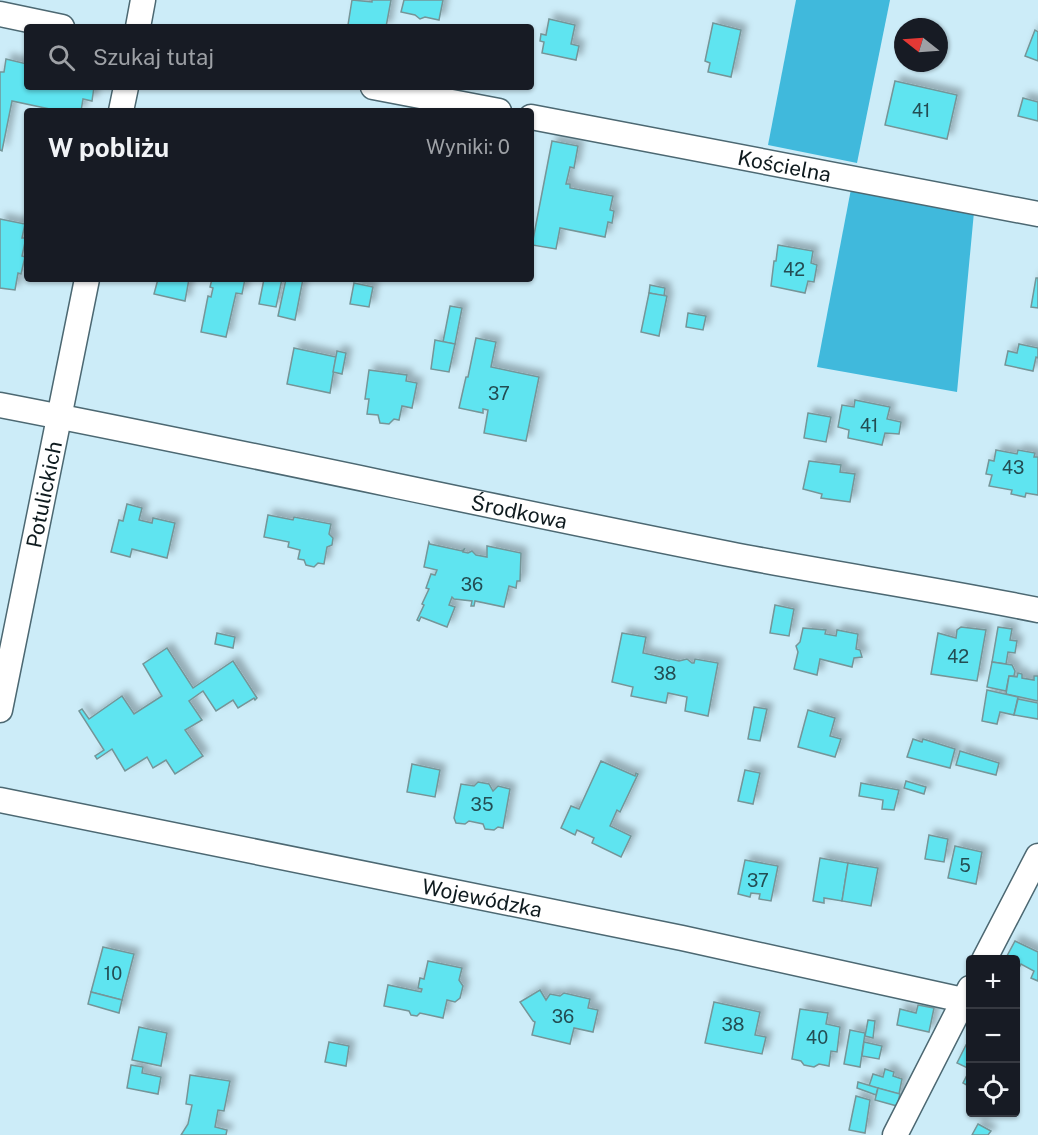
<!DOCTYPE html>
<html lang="pl">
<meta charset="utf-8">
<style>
:root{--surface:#171b24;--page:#242831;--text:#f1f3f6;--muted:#9ea1a6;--line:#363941}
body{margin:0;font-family:"Public Sans",sans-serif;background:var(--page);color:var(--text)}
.controls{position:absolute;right:18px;bottom:18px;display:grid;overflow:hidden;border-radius:6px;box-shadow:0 2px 4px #0004}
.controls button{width:54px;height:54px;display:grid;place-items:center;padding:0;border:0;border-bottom:2px solid var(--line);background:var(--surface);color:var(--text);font:30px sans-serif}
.compass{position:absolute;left:894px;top:18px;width:54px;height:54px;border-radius:50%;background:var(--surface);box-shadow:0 2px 4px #0004;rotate:287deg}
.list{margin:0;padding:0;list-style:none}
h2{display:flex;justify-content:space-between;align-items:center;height:78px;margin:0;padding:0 24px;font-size:26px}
h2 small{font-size:20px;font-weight:400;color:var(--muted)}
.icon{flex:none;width:33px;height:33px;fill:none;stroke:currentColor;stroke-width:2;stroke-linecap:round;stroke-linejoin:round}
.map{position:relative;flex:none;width:1038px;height:1135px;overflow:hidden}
.search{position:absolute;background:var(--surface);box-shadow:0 2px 4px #0004;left:24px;top:24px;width:510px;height:66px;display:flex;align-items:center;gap:15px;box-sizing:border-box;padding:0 21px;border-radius:6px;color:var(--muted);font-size:22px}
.panel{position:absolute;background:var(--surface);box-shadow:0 2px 4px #0004;left:24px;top:108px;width:510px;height:174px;border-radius:6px}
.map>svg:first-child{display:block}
.forest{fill:#40b9dc}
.building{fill:#5fe4f0;stroke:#749598;stroke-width:1.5;filter:url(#shadow)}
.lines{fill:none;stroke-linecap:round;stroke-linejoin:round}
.minor-casing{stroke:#4c6872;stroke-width:27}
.minor{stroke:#fff;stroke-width:24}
.labels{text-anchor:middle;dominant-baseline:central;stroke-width:4.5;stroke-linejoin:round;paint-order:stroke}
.number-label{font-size:18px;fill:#234d53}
.street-label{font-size:21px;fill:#0f1b1f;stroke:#e4f7fe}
</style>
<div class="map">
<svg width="1038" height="1135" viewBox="0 0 1038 1135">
<defs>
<filter id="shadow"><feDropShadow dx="5.5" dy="-5.5" stdDeviation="3" flood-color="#0004"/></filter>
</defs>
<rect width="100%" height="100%" fill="#ccecf8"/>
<g class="forest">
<polygon points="796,0 890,0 857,163 768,145"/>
<polygon points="851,189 974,212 957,392 817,367"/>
</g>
<g class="building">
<polygon points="352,0 372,2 372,0 391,0 386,27 360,27 348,25"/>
<polygon points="404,0 443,0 439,20 425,17 420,19 415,15 401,12"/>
<polygon points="549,19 575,25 571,44 579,46 576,60 542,53 544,42 540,41 541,34 546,35"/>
<polygon points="713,23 741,30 731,77 708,72 710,63 705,61"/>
<polygon points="1035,30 1038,32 1038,61 1025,56"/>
<polygon points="6,59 27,64 27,87 94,87 92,101 83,99 81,111 59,111 12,101 2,151 0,150 0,72 4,72"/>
<polygon points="895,81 957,95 947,139 885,125"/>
<polygon points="1023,98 1038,102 1038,121 1018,116"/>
<polygon points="552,141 578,146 574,168 570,167 566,184 570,184 570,188 613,196 610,210 614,211 612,223 608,222 605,237 560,228 556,249 532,245"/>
<polygon points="0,219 25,224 22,238 26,238 22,256 25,257 21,274 18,273 15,290 0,288"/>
<polygon points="778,245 813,251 811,263 817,265 814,282 808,281 805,293 771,286 774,261 776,261"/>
<polygon points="1036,278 1038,278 1038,308 1031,307"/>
<polygon points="158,279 189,279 185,301 154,294"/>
<polygon points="212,279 245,279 242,294 236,293 226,337 201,332 208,296 211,297 213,288 210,287"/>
<polygon points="264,279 282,279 276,307 259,304"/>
<polygon points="286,279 303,279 295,320 278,316"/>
<polygon points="354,283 373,287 369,307 350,304"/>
<polygon points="650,285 665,288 664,296 649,293"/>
<polygon points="649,293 667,296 659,336 641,332"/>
<polygon points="450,306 462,308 455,344 443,342"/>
<polygon points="688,313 706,316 703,330 686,327"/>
<polygon points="476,338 496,342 491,367 539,377 526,441 484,433 488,410 483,409 483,413 459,408 466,377 468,377"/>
<polygon points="435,340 455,344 449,372 431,369"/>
<polygon points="1019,344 1038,348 1038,358 1036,357 1033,371 1005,365 1008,351 1017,353"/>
<polygon points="294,348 336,357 330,393 287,384"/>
<polygon points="337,351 346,353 342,374 333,372"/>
<polygon points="369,370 407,375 406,381 417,383 412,408 402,406 399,420 394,419 389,424 380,423 378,415 367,414 369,399 365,399"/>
<polygon points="855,400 890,407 887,419 901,422 899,434 885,433 882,445 848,438 849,430 838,427 842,405 854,407"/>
<polygon points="808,413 831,417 826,442 804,438"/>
<polygon points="996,450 1017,454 1018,450 1035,453 1034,457 1038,457 1038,495 1026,493 1025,497 1011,494 1012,490 989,486 992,475 986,474 989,460 994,461"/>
<polygon points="809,461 841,465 840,472 855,474 850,502 821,498 822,494 803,489"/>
<polygon points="127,504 142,508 139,520 152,523 153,518 175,523 167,558 132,549 130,557 111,552 119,520 123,521"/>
<polygon points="268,515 293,520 294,517 331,524 329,534 333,538 332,545 327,547 324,564 318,563 314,567 306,565 304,560 298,559 300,550 288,547 289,542 264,537"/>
<polygon points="429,542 430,544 462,551 465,548 463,552 468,553 472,551 476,555 487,557 487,546 521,553 520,581 517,581 516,588 509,586 504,607 475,601 474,606 471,606 472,601 454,599 452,597 449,605 455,607 447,627 421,617 419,621 417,620 424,605 422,604 429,589 426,588 431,574 435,575 437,570 424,567"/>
<polygon points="775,605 794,609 789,636 770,633"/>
<polygon points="961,627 986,630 977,681 931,674 938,633 956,638 957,630"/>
<polygon points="998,627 1012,629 1010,640 1017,641 1015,653 1008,652 1006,664 992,662"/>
<polygon points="803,628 826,630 825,634 836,636 837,630 858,634 856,649 860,650 862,657 854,658 852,667 820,659 817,675 794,669 798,652 796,646 800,642"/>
<polygon points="217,633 235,637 233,648 215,644"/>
<polygon points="622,633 646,637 643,653 679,661 687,659 692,663 694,663 695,659 718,663 708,716 685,711 687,697 668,693 666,703 631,696 633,687 612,682"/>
<polygon points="167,648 193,688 233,661 257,698 255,700 254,698 238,708 233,700 216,711 203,691 189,701 202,720 185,730 203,756 175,774 166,760 153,768 147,757 125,771 112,749 97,759 95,756 104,750 79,711 82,709 89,719 122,696 134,714 162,696 143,664"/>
<polygon points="992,662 1012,665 1015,671 1014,676 1009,676 1006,691 987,687"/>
<polygon points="1018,673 1022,674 1022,678 1034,680 1034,676 1038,676 1038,701 1006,694 1009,676 1017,677"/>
<polygon points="987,690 1018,697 1014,715 1000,712 997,724 982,721"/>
<polygon points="1018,699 1038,703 1038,719 1014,715"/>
<polygon points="754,707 767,709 760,741 748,739"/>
<polygon points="808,710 835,718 830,736 841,739 835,757 798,747"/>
<polygon points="913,739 922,742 923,739 955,749 950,768 907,757"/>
<polygon points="960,751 999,763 996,775 956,765"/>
<polygon points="601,761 635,776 636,773 638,774 620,812 617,810 610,826 631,836 621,857 592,843 594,838 577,830 575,835 561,828 571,806 579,809"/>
<polygon points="412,764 440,770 435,797 407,792"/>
<polygon points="745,770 760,773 753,804 738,801"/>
<polygon points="906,781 926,787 924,794 904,788"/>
<polygon points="478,782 489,784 493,791 498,786 510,789 503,828 498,827 494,830 485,829 483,824 469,821 465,824 456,823 454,818 461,784 474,786"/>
<polygon points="861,783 899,790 894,810 882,809 883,800 859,796"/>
<polygon points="929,835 948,839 944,862 925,859"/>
<polygon points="955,846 982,852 976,884 948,878"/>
<polygon points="820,858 848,863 842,901 824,898 824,903 813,901"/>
<polygon points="745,860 778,866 771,901 759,899 760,894 751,893 750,897 738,894"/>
<polygon points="848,863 878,868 871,906 842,901"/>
<polygon points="1015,941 1038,952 1038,981 1031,978 1034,971 1021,964 1018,970 1016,969 1016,960 1007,956"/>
<polygon points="103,947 134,954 122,1000 91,992"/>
<polygon points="428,961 462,968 459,980 463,986 460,998 455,1002 447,1000 443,1018 420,1013 417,1016 411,1015 409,1011 384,1006 388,985 421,992 422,989 418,988 420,978 424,979"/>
<polygon points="540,990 546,1000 550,994 560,996 564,993 590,999 588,1008 598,1010 593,1032 574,1028 570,1044 532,1035 535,1022 533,1021 520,1002"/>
<polygon points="91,992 122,1000 119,1013 88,1004"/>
<polygon points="714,1002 760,1012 755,1035 766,1037 762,1054 705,1043"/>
<polygon points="918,1005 934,1008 929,1032 897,1025 900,1009 916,1013"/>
<polygon points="800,1009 828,1013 826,1024 840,1027 837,1052 831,1051 829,1066 819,1064 814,1067 804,1065 801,1061 792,1059"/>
<polygon points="868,1020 875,1021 873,1038 865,1036"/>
<polygon points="139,1027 167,1033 161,1066 132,1060"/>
<polygon points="850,1030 865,1033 860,1067 844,1064"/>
<polygon points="329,1042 349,1046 346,1066 325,1062"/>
<polygon points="864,1042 882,1046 879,1059 862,1056"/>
<polygon points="966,1045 970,1047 970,1087 963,1083 970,1069 957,1063"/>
<polygon points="131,1065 143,1067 142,1073 161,1077 158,1094 127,1088"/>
<polygon points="885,1069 894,1072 893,1076 902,1079 899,1094 869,1086 873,1074 883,1077"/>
<polygon points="190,1075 230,1081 224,1111 218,1110 215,1127 227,1130 226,1135 181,1135 188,1124 192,1105 186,1104"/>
<polygon points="858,1082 878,1088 876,1095 857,1088"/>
<polygon points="878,1088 900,1094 897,1106 875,1100"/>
<polygon points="856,1096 870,1100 865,1133 849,1130"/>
<polygon points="978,1124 991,1131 988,1135 972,1135"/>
</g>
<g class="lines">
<g class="minor-casing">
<g id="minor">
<polyline points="0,14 62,27"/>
<polyline points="138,27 143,0"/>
<polyline points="373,87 499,111"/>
<polyline points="121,111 126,87"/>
<path id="s1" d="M531 117 1038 214"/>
<path id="s2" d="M0 405C244 452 486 506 729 554 832 574 935 589 1038 610"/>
<path id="s3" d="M0 710 87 279"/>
<path id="s4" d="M0 800 682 938 963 1000"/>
<polyline points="984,960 1038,856"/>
<polyline points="895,1135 970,988"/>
</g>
</g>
<use href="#minor" class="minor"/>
</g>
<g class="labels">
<g class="number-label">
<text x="921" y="110">41</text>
<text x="794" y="269">42</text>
<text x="499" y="393">37</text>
<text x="869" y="425">41</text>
<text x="1013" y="467">43</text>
<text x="472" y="584">36</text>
<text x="958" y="656">42</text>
<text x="665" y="673">38</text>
<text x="482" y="804">35</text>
<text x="965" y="865">5</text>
<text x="758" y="880">37</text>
<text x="113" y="973">10</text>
<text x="563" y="1016">36</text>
<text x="733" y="1024">38</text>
<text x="817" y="1037">40</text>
</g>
<g class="street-label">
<text stroke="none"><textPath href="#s1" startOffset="258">Kościelna</textPath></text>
<text stroke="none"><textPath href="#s3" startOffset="220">Potulickich</textPath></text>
<text stroke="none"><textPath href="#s2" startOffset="530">Środkowa</textPath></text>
<text stroke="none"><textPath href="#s4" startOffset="492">Wojewódzka</textPath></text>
</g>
</g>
</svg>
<div class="controls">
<button>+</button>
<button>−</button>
<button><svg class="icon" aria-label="locate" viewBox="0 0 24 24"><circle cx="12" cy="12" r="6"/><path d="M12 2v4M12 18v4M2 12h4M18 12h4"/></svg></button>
</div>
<svg class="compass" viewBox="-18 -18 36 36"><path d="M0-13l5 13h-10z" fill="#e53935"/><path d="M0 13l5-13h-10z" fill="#9ea1a6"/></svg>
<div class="search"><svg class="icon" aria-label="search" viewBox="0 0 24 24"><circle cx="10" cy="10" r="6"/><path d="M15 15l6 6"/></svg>Szukaj tutaj</div>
<section class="panel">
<h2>W pobliżu<small>Wyniki: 0</small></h2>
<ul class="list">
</ul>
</section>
</div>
